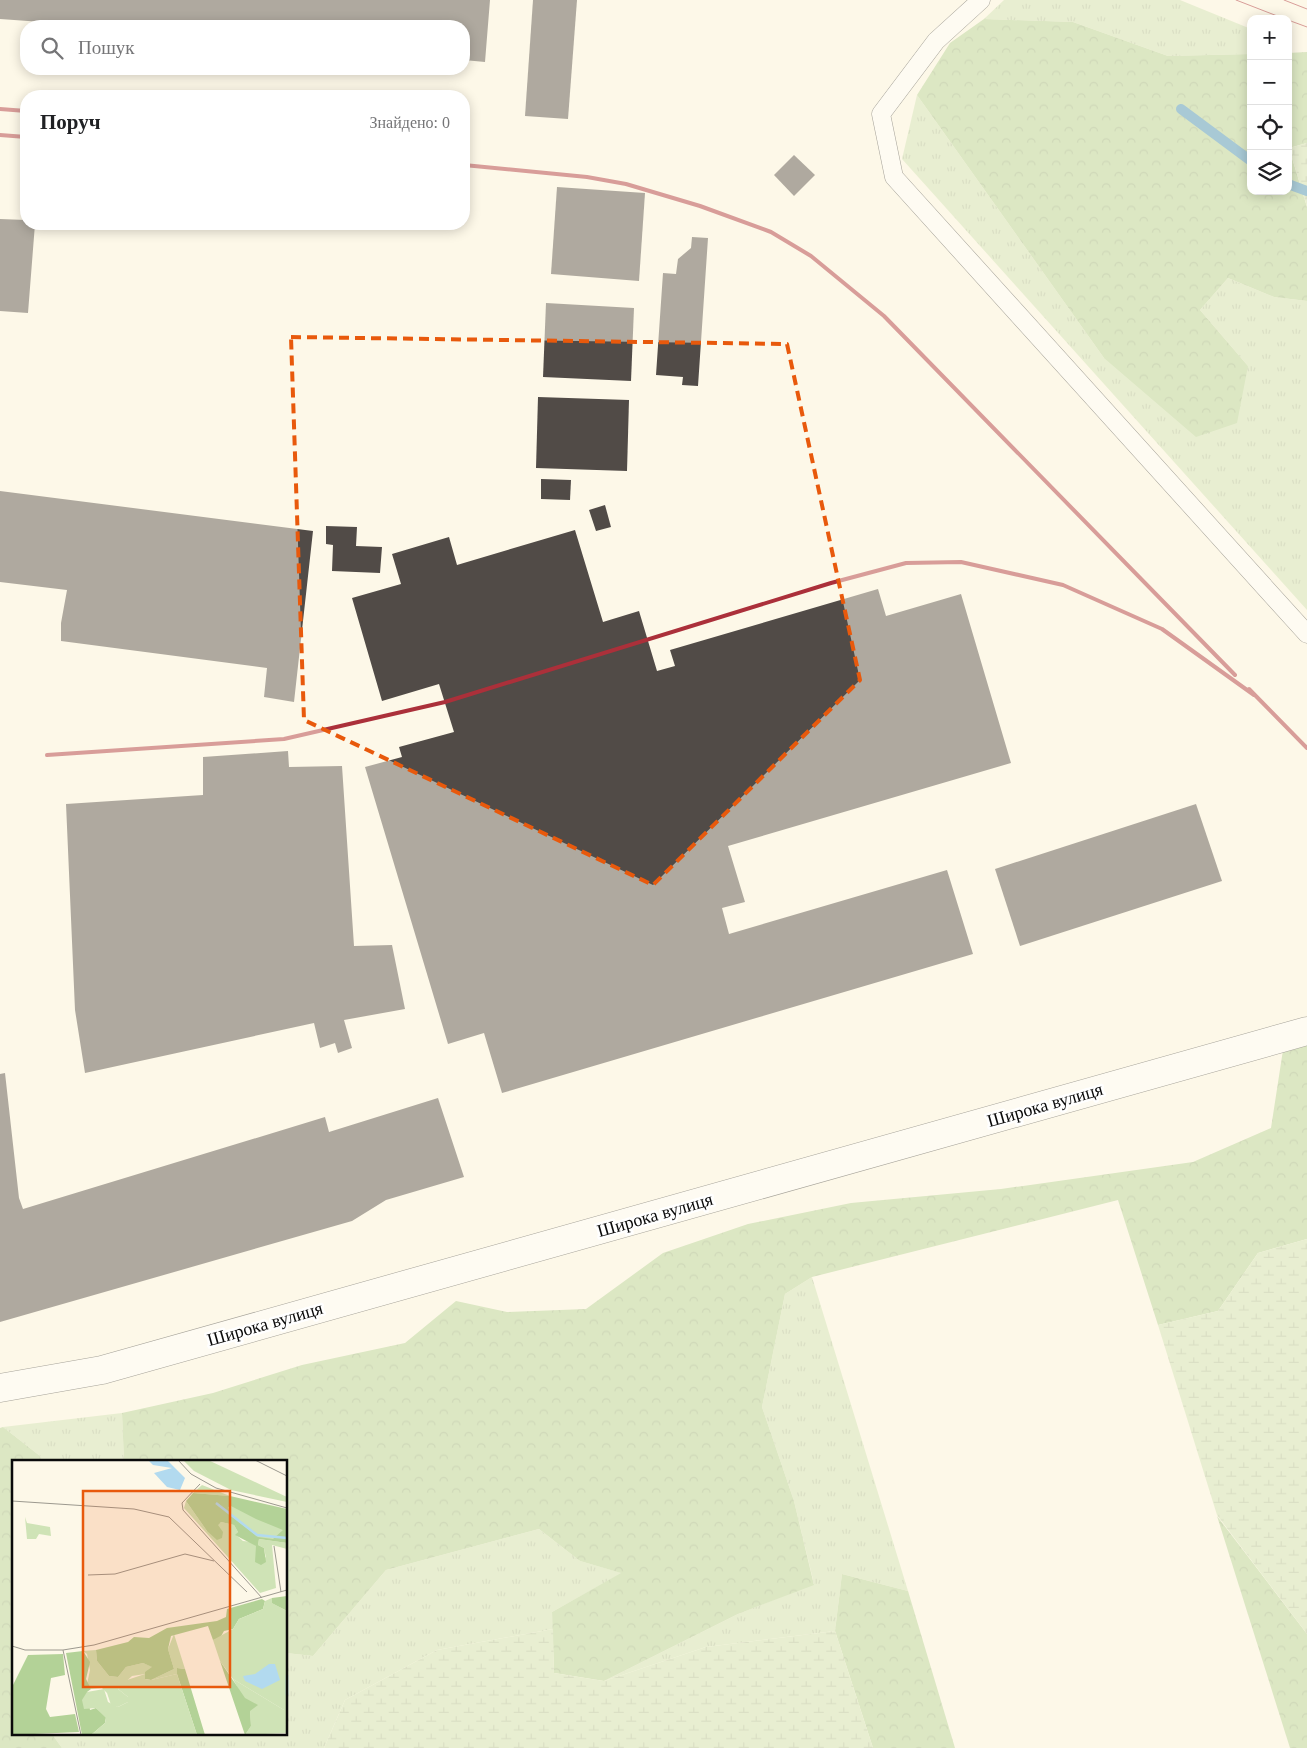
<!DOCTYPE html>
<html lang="uk">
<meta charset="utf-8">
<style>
:root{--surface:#fff;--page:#f2f2f2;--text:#202124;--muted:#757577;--line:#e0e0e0}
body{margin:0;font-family:"Times New Roman",serif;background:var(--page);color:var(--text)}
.controls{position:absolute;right:15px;top:15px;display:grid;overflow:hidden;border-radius:10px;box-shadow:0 2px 12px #0003}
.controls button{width:45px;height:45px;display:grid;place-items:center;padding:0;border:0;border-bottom:1px solid var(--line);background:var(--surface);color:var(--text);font:25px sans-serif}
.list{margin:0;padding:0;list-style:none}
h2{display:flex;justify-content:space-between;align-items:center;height:65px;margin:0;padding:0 20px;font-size:21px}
h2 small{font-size:16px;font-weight:400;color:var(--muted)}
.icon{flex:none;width:28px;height:28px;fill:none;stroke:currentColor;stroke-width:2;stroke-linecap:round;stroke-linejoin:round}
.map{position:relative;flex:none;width:1307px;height:1748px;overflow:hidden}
.search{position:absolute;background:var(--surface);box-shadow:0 2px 12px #0003;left:20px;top:20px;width:450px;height:55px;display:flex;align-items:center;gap:12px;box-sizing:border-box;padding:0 18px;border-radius:20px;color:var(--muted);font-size:19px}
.panel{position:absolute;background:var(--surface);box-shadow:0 2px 12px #0003;left:20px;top:90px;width:450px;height:140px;border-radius:20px}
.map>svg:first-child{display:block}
.grass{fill:url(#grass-tufts)}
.forest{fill:url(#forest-crowns)}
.wetland{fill:url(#wetland-marsh)}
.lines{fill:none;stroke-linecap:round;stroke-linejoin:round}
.stream{stroke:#4090bf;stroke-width:10}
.building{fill:#514b47}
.lane-casing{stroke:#3d3d3d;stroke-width:19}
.street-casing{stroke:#3d3d3d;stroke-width:29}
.lane{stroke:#fff;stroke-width:18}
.street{stroke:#fff;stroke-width:28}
.tram{stroke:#ab303a;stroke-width:1}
.rail{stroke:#ab303a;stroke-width:4}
.marked{fill:none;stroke:#e8590c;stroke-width:4;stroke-dasharray:10 6;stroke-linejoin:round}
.labels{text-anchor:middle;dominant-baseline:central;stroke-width:5;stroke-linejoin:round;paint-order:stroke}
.street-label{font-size:18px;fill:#0a0a0a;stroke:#fff}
.inset-river{fill:none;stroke:#b2daef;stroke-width:2.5}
.inset-road{fill:none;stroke:#9c998f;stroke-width:1}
.view{fill:#e8590c;fill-opacity:0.15;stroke:#e8590c;stroke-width:2.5}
.inset-edge{fill:none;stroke:#0a0a0a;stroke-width:2.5}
</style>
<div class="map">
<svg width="1307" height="1748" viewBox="0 0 1307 1748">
<defs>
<pattern id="grass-tufts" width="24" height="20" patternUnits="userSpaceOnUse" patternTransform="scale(1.25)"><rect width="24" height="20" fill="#cfe3b6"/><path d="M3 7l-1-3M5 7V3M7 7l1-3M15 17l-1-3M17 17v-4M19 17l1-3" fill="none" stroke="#b0c19b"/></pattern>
<pattern id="forest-crowns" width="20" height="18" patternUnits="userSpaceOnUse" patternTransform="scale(1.25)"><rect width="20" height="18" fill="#b3d297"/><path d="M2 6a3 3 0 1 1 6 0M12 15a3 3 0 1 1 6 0" fill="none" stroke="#99b381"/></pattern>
<pattern id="wetland-marsh" width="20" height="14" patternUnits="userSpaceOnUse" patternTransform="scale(1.25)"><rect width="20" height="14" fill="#cfe3b6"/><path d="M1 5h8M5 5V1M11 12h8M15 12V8" fill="none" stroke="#b0c19b"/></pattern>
</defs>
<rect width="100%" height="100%" fill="#fdf8e8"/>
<g class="grass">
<polygon points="1004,0 1180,0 1251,29 1251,54 1168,56 1073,22 984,19"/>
<polygon points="917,95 1104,358 1248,366 1200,310 1228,278 1274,297 1307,301 1307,610 902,159"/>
<polygon points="812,1277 908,1591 842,1574 835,1631 706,1647 604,1681 738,1614 814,1584 794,1501 762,1407 785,1294"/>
<polygon points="122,1413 124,1462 42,1462 40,1456 3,1427"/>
<polygon points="539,1529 580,1561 622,1573 552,1612 553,1629 437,1650 345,1700 324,1748 62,1748 52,1734 286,1734 286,1653 313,1656 386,1570"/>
</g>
<g class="forest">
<polygon points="984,19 1073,22 1168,56 1251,54 1251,191 1288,191 1288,53 1307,52 1307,143 1289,148 1307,207 1307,301 1274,297 1228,278 1200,310 1248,366 1237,423 1196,437 1104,358 917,95 950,43"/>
<polygon points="1307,1043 1307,1239 1258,1253 1218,1311 1158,1325 1118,1200 812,1277 785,1294 762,1407 794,1501 814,1585 738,1614 604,1681 554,1673 552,1612 621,1573 580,1561 539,1529 386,1570 313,1656 286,1653 286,1462 124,1462 122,1413 213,1393 302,1365 405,1343 456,1301 507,1312 586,1309 663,1253 748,1224 851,1203 1001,1189 1193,1162 1271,1128 1283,1050"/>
<polygon points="3,1427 40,1456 42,1462 14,1462 14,1734 52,1734 62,1748 0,1748 0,1428"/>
<polygon points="1217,1516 1307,1634 1307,1748 1290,1748"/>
<polygon points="842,1574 908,1591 955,1748 873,1748 835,1631"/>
</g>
<g class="wetland">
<polygon points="1307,143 1307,207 1289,148"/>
<polygon points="1307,1239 1307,1634 1217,1515 1158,1325 1218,1311 1258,1253"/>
<polygon points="553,1629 554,1673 604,1681 706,1647 835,1631 873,1748 324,1748 345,1700 437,1650"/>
</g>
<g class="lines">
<g class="stream">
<polyline points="1181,109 1251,161"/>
<polyline points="1288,184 1307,191"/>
</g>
</g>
<g class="building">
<polygon points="0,0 490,0 485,62 464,60 464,26 98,26 0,19"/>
<polygon points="533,0 577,0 568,119 525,116"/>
<polygon points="794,155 815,175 794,196 774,175"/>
<polygon points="557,187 645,193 639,281 551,274"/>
<polygon points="0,219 26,220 26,224 35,224 28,313 0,311"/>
<polygon points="692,237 708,238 698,386 682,385 683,377 656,375 663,273 676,274 678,259 691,248"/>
<polygon points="546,303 634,308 631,381 543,377"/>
<polygon points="538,397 629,400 627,471 536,468"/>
<polygon points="541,479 571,480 570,500 541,499"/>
<polygon points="0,491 313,531 294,702 264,697 267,668 61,641 61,623 67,590 0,582"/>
<polygon points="605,505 611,527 596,531 589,510"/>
<polygon points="326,526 357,527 356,546 382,547 380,573 332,571 333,545 326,544"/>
<polygon points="575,530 603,622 639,611 657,671 675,666 670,650 878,589 886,616 961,594 1011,763 728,846 745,902 722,908 729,934 947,870 973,954 502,1093 484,1033 448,1044 365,767 402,757 399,747 454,732 439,684 382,701 352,598 401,584 392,554 449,537 457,565"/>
<polygon points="288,751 289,767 342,766 354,946 392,945 405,1009 344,1020 352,1048 338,1053 335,1043 320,1048 314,1023 85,1073 75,1010 66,804 203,795 203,757"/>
<polygon points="1196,804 1222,881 1020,946 995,869"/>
<polygon points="5,1073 19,1198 23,1209 325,1117 329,1132 438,1098 464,1177 386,1200 352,1221 0,1322 0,1074"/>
</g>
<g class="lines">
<g class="lane-casing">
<polyline id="lane" points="981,0 936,41 881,114 894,177 1307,634"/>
</g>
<g class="street-casing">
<polyline id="street" points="0,1388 102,1370 1307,1031"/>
</g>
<use href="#lane" class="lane"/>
<use href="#street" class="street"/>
<g class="tram">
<polyline points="1236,0 1285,19"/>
<polyline points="1284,0 1307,9"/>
<polyline points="1288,20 1307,27"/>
</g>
<g class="rail">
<polyline points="0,109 26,111"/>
<polyline points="0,135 26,137"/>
<polyline points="464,165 587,177 626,184 700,206 771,232 811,256 884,316 1235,675"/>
<polyline points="1249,689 1307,748"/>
<polyline points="47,755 284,739 445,702 831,583 906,563 961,562 1063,585 1162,629 1254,695"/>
</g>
</g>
<path d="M0 0H1307V1748H0ZM291 337 787 344 860 680 653 885 304 720Z" fill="#fdf8e8" fill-opacity=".55" fill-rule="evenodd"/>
<path class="marked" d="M291 337 787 344 860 680 653 885 304 720Z"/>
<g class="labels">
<g class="street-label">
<text transform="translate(1045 1105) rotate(-16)">Широка вулиця</text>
<text transform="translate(655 1215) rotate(-16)">Широка вулиця</text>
<text transform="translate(265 1324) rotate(-16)">Широка вулиця</text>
</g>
</g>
<g transform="translate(12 1460)">
<rect width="275" height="275" fill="#fdf8e8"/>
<path d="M171 0H196L275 37V42L219 30 182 11ZM190 25 218 36 181 33ZM174 41 195 71 209 62 222 65 226 72 224 75 231 81 241 82 254 98 252 88 246 85 247 79 275 83V89L260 85 264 128 248 133 172 48ZM13 57 15 63 38 67 39 76 27 74 24 79H15ZM162 174 173 209 166 208 165 214 139 220 162 209 156 189ZM84 190 85 201 97 216 106 217 114 207 131 203 141 207 133 214 120 216 106 229 116 237V242L106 247 99 245 95 233 90 228 79 229 75 224 78 210 75 194 71 191ZM221 219 272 250 275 273 233 275 239 266 238 251Z" fill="#cfe3b6"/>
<path d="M181 33 218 36 275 49V83L247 79 246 85 252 88 254 102 249 105 243 102 244 86 223 75 226 72 222 65 209 62 206 65 211 72 210 78 205 80 195 71 174 41ZM275 136V151L259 143 260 138ZM250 139 253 141 251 149 227 159 221 169 212 171 208 178 201 180 196 166 159 176 156 189 162 209 139 220 133 219V212L140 207 131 203 114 207 106 217 97 216 85 201 84 190 116 182 122 177 137 178 155 168 205 161 214 157 215 149ZM71 191 78 202 74 219 79 229 75 232 78 250 84 248 94 257 93 263 79 275H70L54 193ZM51 194 53 215 39 218 34 249 38 257 63 254 67 272 0 275V227L16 195ZM208 201 233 238 246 245 238 251 239 266 233 275ZM165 208 173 209 193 275H185L165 214Z" fill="#b3d297"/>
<path d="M219 46 244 59 271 70 261 79 246 77 218 55 216 47ZM260 138V143L275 151V264H272V250L221 219 208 201 201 180 221 169 227 159 251 149 253 141ZM133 214V219L139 220 165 214 185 275H79L93 263 94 258 84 248 72 249 70 240 75 232 92 229 96 242 106 247 116 242V237L106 229 109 222Z" fill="#cfe3b6"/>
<path d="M136 0H155L173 18 168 30 155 27 142 13 160 8 141 5ZM257 204H263L268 220 250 229 233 221 231 216 243 214Z" fill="#b2daef"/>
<path class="inset-river" d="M204 43 245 75 275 78M275 215V235"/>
<path class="inset-road" d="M166 0 179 14 204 28 275 48M243 0 275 16M188 24 170 43 171 50 250 138M0 41 122 49 157 57 235 132M262 86 269 132M76 115 103 114 173 94 202 101M0 186 13 190H51L82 185 275 130M51 190 69 275"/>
<path class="view" d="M71 31H218V227H71Z"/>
<rect width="275" height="275" class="inset-edge"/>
</g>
</svg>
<div class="controls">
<button>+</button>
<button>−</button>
<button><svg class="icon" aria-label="locate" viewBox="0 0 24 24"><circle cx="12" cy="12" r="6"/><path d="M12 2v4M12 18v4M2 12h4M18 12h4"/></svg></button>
<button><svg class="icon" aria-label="layers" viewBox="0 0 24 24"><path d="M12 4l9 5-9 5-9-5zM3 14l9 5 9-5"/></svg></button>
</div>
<div class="search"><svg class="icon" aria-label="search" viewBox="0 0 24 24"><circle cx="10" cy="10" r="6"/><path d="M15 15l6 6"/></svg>Пошук</div>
<section class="panel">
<h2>Поруч<small>Знайдено: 0</small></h2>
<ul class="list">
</ul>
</section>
</div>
